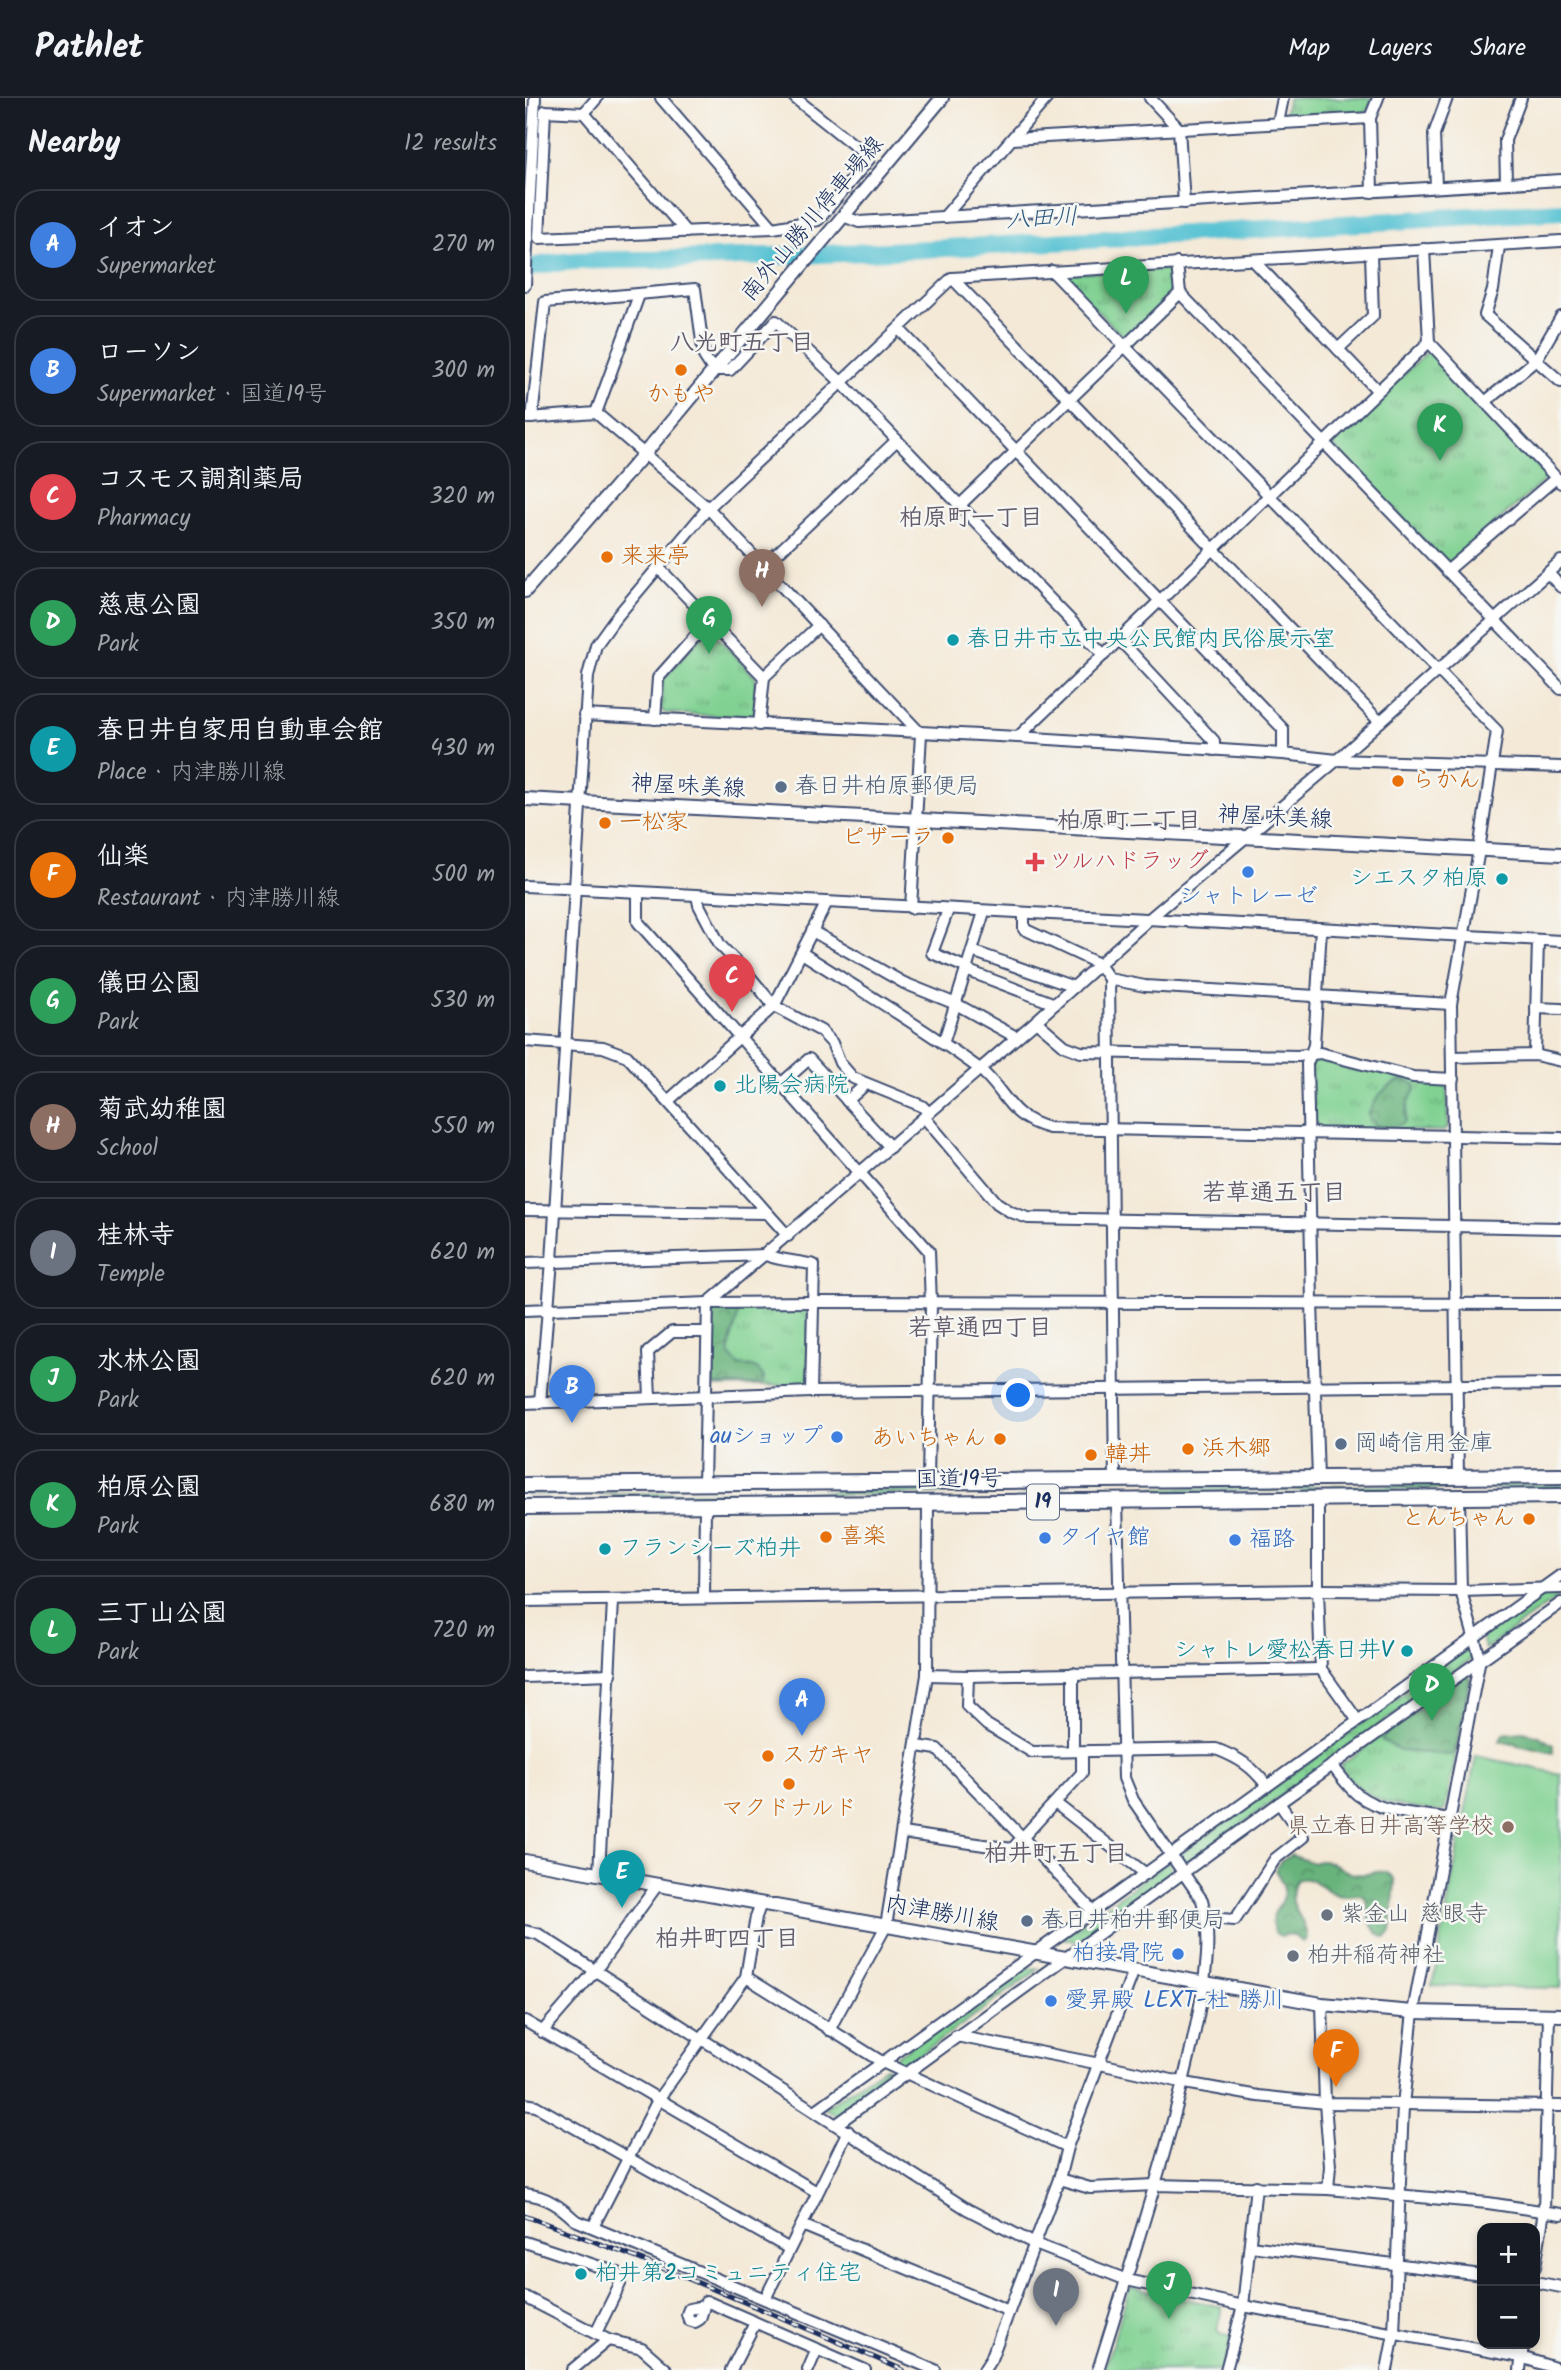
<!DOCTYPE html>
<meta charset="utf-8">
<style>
:root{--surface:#171b24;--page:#242831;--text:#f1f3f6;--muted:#9ea1a6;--line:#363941;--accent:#2563eb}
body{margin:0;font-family:Kalam,"Klee One",sans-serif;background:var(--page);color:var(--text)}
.controls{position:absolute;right:21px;bottom:21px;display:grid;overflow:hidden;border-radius:14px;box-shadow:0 4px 10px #0003}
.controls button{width:63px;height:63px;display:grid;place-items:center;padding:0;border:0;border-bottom:2px solid var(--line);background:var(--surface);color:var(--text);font:35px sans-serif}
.you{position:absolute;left:494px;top:1298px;width:24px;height:24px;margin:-18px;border:5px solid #fff;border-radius:50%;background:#1a73e8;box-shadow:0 0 0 10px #1a73e833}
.badge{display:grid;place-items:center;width:46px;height:46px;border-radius:50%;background:var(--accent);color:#fff;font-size:23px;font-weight:700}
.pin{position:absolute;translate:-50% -58px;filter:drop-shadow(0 2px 4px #0008)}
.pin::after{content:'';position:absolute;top:37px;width:24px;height:21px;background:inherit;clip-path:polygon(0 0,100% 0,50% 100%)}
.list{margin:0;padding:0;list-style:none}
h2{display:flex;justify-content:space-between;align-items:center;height:91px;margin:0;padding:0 28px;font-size:30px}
h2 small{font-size:23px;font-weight:400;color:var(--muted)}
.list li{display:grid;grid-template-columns:46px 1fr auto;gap:21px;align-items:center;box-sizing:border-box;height:112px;margin:0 14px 14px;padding:0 14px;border:2px solid var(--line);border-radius:28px}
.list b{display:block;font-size:26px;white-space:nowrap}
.list p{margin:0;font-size:23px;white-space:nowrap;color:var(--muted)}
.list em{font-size:23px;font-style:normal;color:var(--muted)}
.map{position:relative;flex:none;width:1036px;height:2272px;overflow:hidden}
header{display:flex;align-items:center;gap:42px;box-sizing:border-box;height:98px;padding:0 35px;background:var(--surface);border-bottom:2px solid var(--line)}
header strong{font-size:33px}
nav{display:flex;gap:38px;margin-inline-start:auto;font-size:24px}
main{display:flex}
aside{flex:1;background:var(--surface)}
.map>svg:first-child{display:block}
.grass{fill:url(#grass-tufts);stroke:#4e8078;stroke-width:2}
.forest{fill:url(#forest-crowns);stroke:#42716d;stroke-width:2}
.pitch{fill:#80d192;stroke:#4e8078;stroke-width:2}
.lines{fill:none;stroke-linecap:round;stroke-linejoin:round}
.river{stroke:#58c2d3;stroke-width:18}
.minor-casing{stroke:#3c4b70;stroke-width:14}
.major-casing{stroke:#3c4b70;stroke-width:16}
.highway-casing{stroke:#3c4b70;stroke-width:18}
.minor{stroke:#fff;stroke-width:10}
.major{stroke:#fff;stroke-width:12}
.highway{stroke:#fff;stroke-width:14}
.rail-casing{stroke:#1b2f5e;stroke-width:5}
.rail{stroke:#f6f6f2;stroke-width:2.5;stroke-dasharray:8;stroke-linecap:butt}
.food-dot{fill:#e8710a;stroke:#f6f6f2;stroke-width:2.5}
.culture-dot{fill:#0f9aa8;stroke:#f6f6f2;stroke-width:2.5}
.service-dot{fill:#5c6f8a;stroke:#f6f6f2;stroke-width:2.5}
.health-dot{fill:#e0444e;stroke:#f6f6f2;stroke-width:2.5}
.shop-dot{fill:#3f7fe0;stroke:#f6f6f2;stroke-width:2.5}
.education-dot{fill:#8d6e63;stroke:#f6f6f2;stroke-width:2.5}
.worship-dot{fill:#6b7280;stroke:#f6f6f2;stroke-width:2.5}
.labels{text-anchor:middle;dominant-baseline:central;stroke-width:5;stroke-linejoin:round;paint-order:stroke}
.shield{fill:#f6f6f2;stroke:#5d6b8a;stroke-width:2}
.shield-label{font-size:21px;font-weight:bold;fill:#1b2f5e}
.street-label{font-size:23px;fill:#1b2f5e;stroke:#f6f6f2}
.food-label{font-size:23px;fill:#c56008;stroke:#f6f6f2;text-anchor:start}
.culture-label{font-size:23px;fill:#0d838f;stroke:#f6f6f2;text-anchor:start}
.service-label{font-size:23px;fill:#4e5e75;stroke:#f6f6f2;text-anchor:start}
.health-label{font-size:23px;fill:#be3a42;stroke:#f6f6f2;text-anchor:start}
.shop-label{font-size:23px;fill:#366cbe;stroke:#f6f6f2;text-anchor:start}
.education-label{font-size:23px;fill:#785e54;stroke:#f6f6f2;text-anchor:end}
.worship-label{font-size:23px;fill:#5b616d;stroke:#f6f6f2;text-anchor:start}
.water-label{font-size:24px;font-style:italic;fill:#2d5b81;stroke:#f6f6f2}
.neighbourhood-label{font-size:24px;font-weight:bold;fill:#645c6c;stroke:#f6f6f2}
</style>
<header>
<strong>Pathlet</strong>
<nav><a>Map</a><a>Layers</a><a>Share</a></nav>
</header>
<main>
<aside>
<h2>Nearby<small>12 results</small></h2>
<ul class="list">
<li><span class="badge" style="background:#3f7fe0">A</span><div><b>イオン</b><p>Supermarket</p></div><em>270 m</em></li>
<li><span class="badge" style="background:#3f7fe0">B</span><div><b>ローソン</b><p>Supermarket · 国道19号</p></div><em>300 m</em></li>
<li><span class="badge" style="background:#e0444e">C</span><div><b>コスモス調剤薬局</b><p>Pharmacy</p></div><em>320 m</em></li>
<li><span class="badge" style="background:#2e9e5b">D</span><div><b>慈恵公園</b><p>Park</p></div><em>350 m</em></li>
<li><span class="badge" style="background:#0f9aa8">E</span><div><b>春日井自家用自動車会館</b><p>Place · 内津勝川線</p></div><em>430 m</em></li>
<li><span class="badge" style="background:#e8710a">F</span><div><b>仙楽</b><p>Restaurant · 内津勝川線</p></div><em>500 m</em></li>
<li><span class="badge" style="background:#2e9e5b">G</span><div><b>儀田公園</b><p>Park</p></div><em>530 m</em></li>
<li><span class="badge" style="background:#8d6e63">H</span><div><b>菊武幼稚園</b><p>School</p></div><em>550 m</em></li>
<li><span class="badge" style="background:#6b7280">I</span><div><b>桂林寺</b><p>Temple</p></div><em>620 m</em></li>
<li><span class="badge" style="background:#2e9e5b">J</span><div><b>水林公園</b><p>Park</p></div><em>620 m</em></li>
<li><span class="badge" style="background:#2e9e5b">K</span><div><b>柏原公園</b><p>Park</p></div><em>680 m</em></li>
<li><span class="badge" style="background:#2e9e5b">L</span><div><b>三丁山公園</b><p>Park</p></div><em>720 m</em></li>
</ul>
</aside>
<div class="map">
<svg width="1036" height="2272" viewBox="0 0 1036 2272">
<defs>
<pattern id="grass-tufts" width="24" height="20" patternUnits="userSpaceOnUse" patternTransform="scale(1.75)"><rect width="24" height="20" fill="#80d192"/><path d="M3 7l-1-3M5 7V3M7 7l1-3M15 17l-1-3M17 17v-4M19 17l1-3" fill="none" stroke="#68aa7a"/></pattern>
<pattern id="forest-crowns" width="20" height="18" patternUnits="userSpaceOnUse" patternTransform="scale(1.75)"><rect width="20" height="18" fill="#68b37c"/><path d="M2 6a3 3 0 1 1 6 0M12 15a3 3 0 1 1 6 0" fill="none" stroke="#559269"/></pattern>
</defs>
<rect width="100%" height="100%" fill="#f6f6f2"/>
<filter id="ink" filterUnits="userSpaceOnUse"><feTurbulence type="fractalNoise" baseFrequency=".0143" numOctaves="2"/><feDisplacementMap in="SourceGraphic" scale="14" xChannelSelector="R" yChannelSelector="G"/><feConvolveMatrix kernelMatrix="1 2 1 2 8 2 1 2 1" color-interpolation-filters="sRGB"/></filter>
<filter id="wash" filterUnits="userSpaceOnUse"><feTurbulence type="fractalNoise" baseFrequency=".00686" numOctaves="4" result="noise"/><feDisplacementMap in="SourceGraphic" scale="28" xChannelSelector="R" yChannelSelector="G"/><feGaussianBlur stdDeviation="1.57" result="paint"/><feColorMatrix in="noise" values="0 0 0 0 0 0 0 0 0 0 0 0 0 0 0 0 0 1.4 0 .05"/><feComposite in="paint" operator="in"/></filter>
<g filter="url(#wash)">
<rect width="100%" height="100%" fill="#f4e9d7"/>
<g class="grass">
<polygon points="763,0 848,0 843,12 839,16 763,21 759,17"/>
<polygon points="648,171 648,194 602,239 598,239 542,182 544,175"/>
<polygon points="901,255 906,255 1021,377 1021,381 924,465 920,464 809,349 809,344"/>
<polygon points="185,531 231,580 230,617 227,620 140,615 136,611 138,582 181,532"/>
<polygon points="795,958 919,983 922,986 923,1029 919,1033 792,1031 788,1027 786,966"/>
<polygon points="191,1208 279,1209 283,1213 283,1285 280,1287 189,1289 187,1286 187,1213"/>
<polygon points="1036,1386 1036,1390 114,1399 73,1396 0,1397 0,1396"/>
<polygon points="1015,1497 1036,1497 960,1551 957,1538"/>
<polygon points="946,1547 949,1559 660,1767 654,1757"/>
<path d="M941 1577 946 1580 920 1711 917 1714C870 1707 847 1710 816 1670L817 1666Z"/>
<polygon points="643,1764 649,1774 552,1844 537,1840"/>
<polygon points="498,1869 514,1871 381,1967 369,1963 369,1960"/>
<polygon points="360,1969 368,1973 368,1976 311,2017 299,2010"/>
<polygon points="607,2189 697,2209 692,2233 695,2236 707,2239 698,2272 579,2272 604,2192"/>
</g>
<g class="forest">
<path d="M878 981 889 986 891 990 883 1004 880 1024C866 1032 851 1033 843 1017 852 997 858 990 878 981Z"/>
<path d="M192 1210H212C216 1224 202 1239 205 1257L214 1267C225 1268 234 1269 239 1280L236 1287H190L188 1285V1214Z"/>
<polygon points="941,1577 945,1580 932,1647 927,1657 877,1653 858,1643 857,1641 862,1635"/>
<polygon points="998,1634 1014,1638 1028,1647 1028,1655 975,1643 978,1636"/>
<path d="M766 1757 788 1765C804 1758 814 1772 829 1776 845 1780 858 1765 870 1782L866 1834 860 1840C844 1833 844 1817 841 1801L837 1797C829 1797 820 1799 813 1797 797 1793 790 1776 771 1782 759 1810 780 1816 782 1840L778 1844 766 1836 756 1838 750 1835C741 1813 760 1808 759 1792 759 1785 753 1778 750 1772L755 1764Z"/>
</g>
<polygon class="pitch" points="951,1658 1036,1676 1036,1890 907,1888"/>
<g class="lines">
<path class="river" d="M0 171C35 160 89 162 126 162 190 160 253 158 317 155 557 145 796 126 1036 113"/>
</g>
</g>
<g filter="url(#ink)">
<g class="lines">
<g class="minor-casing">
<g id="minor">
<polyline points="72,0 59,15 20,13 14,140 248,130 293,122 345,60 270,0"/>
<polyline points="136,0 248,130"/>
<polyline points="625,0 654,31 659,105"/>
<polyline points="59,15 161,134"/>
<polyline points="753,25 758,0"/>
<polyline points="487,41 845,20"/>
<polyline points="981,85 980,42 996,0"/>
<polyline points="911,89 909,36 922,0"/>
<polyline points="847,94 845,20 853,0"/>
<polyline points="318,118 334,124 1036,82"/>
<polyline points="419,119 522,0"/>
<polyline points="974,148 968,192 960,217 1036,284"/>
<polyline points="728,162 852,292"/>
<polyline points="652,165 655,195"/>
<polyline points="527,173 972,633 954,752 926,906 933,1379"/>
<polyline points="427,180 855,624"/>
<polyline points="0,187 10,0"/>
<polyline points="374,231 758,631 758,656"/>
<polyline points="904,244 1036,385"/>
<polyline points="813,251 848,218 846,155"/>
<polyline points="960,304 1011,262 1036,219"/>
<polyline points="71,315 114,197"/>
<polyline points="3,320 71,315 183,410 396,636 386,810"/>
<polyline points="7,320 20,204 170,191 179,258 188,272 205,272 251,223 316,284 579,557"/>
<polyline points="435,407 655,195 1036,591"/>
<polyline points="133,469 239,579"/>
<polyline points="238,469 372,342"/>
<polyline points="922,473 1031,380"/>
<polyline points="1023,475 1036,489"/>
<polyline points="595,542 689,643 689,652"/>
<polyline points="59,617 493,639 758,656 812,662 1036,669"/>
<polyline points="130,621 133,580 183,524"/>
<polyline points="234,627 239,579 294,527"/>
<polyline points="493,639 904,244 899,151"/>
<polyline points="0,788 1036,843"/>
<polyline points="113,795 113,824 404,1153 406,1206 403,1384"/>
<polyline points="172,798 174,807 195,847 221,874 249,908 296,933 307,945 315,965 328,980 397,1008 404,1015"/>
<polyline points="423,812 407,855 442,870"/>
<polyline points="499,815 499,831 574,866 584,881 590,1383"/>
<polyline points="287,833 379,885 431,906 491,939"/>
<polyline points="447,853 549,889"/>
<path d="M277 855C335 892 396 928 452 969 482 992 481 1019 524 1030L1036 1040"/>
<polyline points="441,872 530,906"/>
<polyline points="584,881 620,888 926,906"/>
<polyline points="1011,910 1036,911"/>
<polyline points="511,923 540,948 556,954 773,958 795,955 888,979 928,981"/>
<polyline points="0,943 78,949 102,958 263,1138"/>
<polyline points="418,946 459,814"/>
<polyline points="1010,957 1013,842"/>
<polyline points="928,959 1010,957 1036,963"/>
<polyline points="257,985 284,961 365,1049"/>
<polyline points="143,1003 249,908 301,806"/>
<polyline points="322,1003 341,986"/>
<polyline points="399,1019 472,1105 486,1114 503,1120 1036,1130"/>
<polyline points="0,1112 241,1115"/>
<path d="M0 1165 241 1157C256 1163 274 1163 289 1167L286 1294"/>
<polyline points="0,1212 183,1205 289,1204 1036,1206"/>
<polyline points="125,1300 123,1254 147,1234 181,1234"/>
<polyline points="0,1305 286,1294 1036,1286"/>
<polyline points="15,1305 27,1163 63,578 71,547 89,522 183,410 427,180 1036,143"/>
<polyline points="793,1380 787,1205 782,966 789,947 796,830"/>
<polyline points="179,1385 183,1205 511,923 624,821 812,662 1036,463"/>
<polyline points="793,1400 793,1492 796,1571 833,1623"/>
<polyline points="179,1500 180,1407"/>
<polyline points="0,1503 793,1492 936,1493 1036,1490"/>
<polyline points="548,1575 548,1653"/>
<polyline points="402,1577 443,1578 796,1571"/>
<path d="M443 1578 442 1608 462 1627 507 1654 691 1651C714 1660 727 1668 742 1688"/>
<polyline points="0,1579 86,1576"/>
<polyline points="392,1648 412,1651 568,1813"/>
<path d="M807 1667C815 1677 823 1689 833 1697 858 1716 896 1716 925 1721"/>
<polyline points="530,1705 621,1776"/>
<polyline points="377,1735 487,1751 557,1675 557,1654"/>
<polyline points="74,1776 88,1503"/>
<polyline points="682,1820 710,1822 750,1761 778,1739 754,1705"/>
<polyline points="0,1833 13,1836 442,2111 510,2146 602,2182 718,2208 996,2259 1036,2272"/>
<polyline points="221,1879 357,1964 542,2049"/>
<polyline points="797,1906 800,2005 805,2068 803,2091"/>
<polyline points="0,1923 292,2094"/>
<polyline points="304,1932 361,1828 402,1577 403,1405"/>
<polyline points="17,1934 70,1873 133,1786"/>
<polyline points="431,1938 575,1966 660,1985 733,1998 800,2005 1036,2008"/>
<polyline points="0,2006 11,2008 263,2150"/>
<polyline points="290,2013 1036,1477"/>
<polyline points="312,2026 754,1705 1036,1505"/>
<polyline points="534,2081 565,2090 630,2087 803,2091 963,2105 1036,2116"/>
<path d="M0 2096C21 2098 35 2108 50 2122L410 2272"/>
<polyline points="277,2127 484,2213"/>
<polyline points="68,2129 134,2000 221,1879 231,1819 236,1805"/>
<polyline points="0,2144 93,2175 95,2186 71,2235"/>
<polyline points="725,2148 957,2177"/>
<polyline points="1010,2169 1019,2113 1024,1917"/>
<polyline points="1010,2184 1036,2189"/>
<polyline points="0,2199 83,2242 117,2250 142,2272"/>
<polyline points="240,2201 323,2033"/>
<polyline points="179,2208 175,2221 170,2224 164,2222 162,2216 164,2211 179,2208 181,2203 340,2272"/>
<polyline points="47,2272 83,2242"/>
<polyline points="206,2272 230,2225"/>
<polyline points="283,2272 292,2251"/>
<polyline points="459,2272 466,2261 534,2081 542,2049 609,1872"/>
<path d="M573 2272C593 2209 612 2146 631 2083 647 2028 662 1974 673 1918 680 1880 688 1840 677 1802L608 1702 599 1680 592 1403"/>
<polyline points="701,2272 718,2208 731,2088"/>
<polyline points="862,2272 869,2236 878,2007 888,1914 955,1560 936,1493 934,1399"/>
<polyline points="995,2272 998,2246"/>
</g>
</g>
<g class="major-casing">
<g id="major">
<polyline points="0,493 120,355 417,0"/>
<polyline points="0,701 1036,756"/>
<polyline points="0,1763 797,1906 888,1914 1036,1917"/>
</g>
</g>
<g class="highway-casing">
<g id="highway">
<polyline points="0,1387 1036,1378"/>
<polyline points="0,1409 1036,1398"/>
</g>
</g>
<use href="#minor" class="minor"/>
<use href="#major" class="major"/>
<use href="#highway" class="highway"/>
<g class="rail-casing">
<path id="rail" d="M0 2118C129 2164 253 2218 378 2272"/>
</g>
<use href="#rail" class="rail"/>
</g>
</g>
<g class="food-dot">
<circle cx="156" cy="272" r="7"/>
<circle cx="82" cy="459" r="7"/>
<circle cx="873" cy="683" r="7"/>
<circle cx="80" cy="725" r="7"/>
<circle cx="423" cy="740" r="7"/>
<circle cx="475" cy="1341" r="7"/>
<circle cx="663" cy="1351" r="7"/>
<circle cx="566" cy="1357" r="7"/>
<circle cx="1004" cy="1421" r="7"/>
<circle cx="301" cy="1439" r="7"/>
<circle cx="243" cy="1658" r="7"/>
<circle cx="264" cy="1686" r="7"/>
</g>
<g class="culture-dot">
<circle cx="428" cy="542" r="7"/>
<circle cx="977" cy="781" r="7"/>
<circle cx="195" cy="988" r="7"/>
<circle cx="80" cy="1451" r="7"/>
<circle cx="882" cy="1553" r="7"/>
<circle cx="56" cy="2176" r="7"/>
</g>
<g class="service-dot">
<circle cx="256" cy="689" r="7"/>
<circle cx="816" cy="1346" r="7"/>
<circle cx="502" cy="1823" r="7"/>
</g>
<path class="health-dot" d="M506.5 753.5h7v7h7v7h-7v7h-7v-7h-7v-7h7z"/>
<g class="shop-dot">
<circle cx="723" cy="774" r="7"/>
<circle cx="312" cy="1339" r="7"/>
<circle cx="520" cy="1440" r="7"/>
<circle cx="710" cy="1442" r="7"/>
<circle cx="653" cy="1856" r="7"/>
<circle cx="526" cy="1903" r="7"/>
</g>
<circle class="education-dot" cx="983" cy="1729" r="7"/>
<g class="worship-dot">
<circle cx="802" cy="1817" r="7"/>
<circle cx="768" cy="1858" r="7"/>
</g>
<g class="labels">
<rect class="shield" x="502" y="1386.5" width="32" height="35" rx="5"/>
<g class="shield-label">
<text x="518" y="1404">19</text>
</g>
<g class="street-label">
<text transform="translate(288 121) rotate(-50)">南外山勝川停車場線</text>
<text transform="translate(163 689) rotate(3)">神屋味美線</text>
<text transform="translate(750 720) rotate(3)">神屋味美線</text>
<text transform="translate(434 1382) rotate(-1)">国道19号</text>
<text transform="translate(417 1816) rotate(10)">内津勝川線</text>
</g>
<g class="food-label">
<text x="156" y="297" text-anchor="middle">かもや</text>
<text x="96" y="459">来来亭</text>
<text x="887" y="683">らかん</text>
<text x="94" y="725">一松家</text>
<text x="409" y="740" text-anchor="end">ピザーラ</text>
<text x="461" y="1341" text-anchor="end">あいちゃん</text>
<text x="677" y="1351">浜木郷</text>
<text x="580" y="1357">韓丼</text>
<text x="990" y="1421" text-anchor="end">とんちゃん</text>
<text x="315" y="1439">喜楽</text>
<text x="257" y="1658">スガキヤ</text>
<text x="264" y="1711" text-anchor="middle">マクドナルド</text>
</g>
<g class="culture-label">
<text x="442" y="542">春日井市立中央公民館内民俗展示室</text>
<text x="963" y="781" text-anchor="end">シエスタ柏原</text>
<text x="209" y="988">北陽会病院</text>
<text x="94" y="1451">フランシーズ柏井</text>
<text x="868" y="1553" text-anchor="end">シャトレ愛松春日井V</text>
<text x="70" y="2176">柏井第2コミュニティ住宅</text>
</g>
<g class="service-label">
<text x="270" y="689">春日井柏原郵便局</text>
<text x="830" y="1346">岡崎信用金庫</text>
<text x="516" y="1823">春日井柏井郵便局</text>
</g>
<g class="health-label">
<text x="524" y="764">ツルハドラッグ</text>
</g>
<g class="shop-label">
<text x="723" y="799" text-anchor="middle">シャトレーゼ</text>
<text x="298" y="1339" text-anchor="end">auショップ</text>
<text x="534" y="1440">タイヤ館</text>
<text x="724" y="1442">福路</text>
<text x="639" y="1856" text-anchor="end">柏接骨院</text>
<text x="540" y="1903">愛昇殿 LEXT-杜 勝川</text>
</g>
<g class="education-label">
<text x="969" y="1729">県立春日井高等学校</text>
</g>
<g class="worship-label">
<text x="816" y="1817">紫金山 慈眼寺</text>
<text x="782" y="1858">柏井稲荷神社</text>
</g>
<g class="water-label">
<text transform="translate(517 121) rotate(-3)">八田川</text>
</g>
<g class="neighbourhood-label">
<text x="217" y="245">八光町五丁目</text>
<text x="446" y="420">柏原町一丁目</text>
<text x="604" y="723">柏原町二丁目</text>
<text x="749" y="1095">若草通五丁目</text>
<text x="455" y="1230">若草通四丁目</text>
<text x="531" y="1756">柏井町五丁目</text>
<text x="202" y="1841">柏井町四丁目</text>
</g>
</g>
</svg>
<div class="controls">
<button>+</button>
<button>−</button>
</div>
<div class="you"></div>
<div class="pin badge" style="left:277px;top:1638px;background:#3f7fe0">A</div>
<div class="pin badge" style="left:47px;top:1325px;background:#3f7fe0">B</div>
<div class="pin badge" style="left:207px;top:914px;background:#e0444e">C</div>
<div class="pin badge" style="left:907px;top:1623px;background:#2e9e5b">D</div>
<div class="pin badge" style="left:97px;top:1810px;background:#0f9aa8">E</div>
<div class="pin badge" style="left:811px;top:1989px;background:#e8710a">F</div>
<div class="pin badge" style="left:184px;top:556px;background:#2e9e5b">G</div>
<div class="pin badge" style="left:237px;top:509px;background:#8d6e63">H</div>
<div class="pin badge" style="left:531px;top:2228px;background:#6b7280">I</div>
<div class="pin badge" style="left:644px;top:2221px;background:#2e9e5b">J</div>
<div class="pin badge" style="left:915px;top:363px;background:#2e9e5b">K</div>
<div class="pin badge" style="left:601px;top:216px;background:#2e9e5b">L</div>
</div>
</main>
